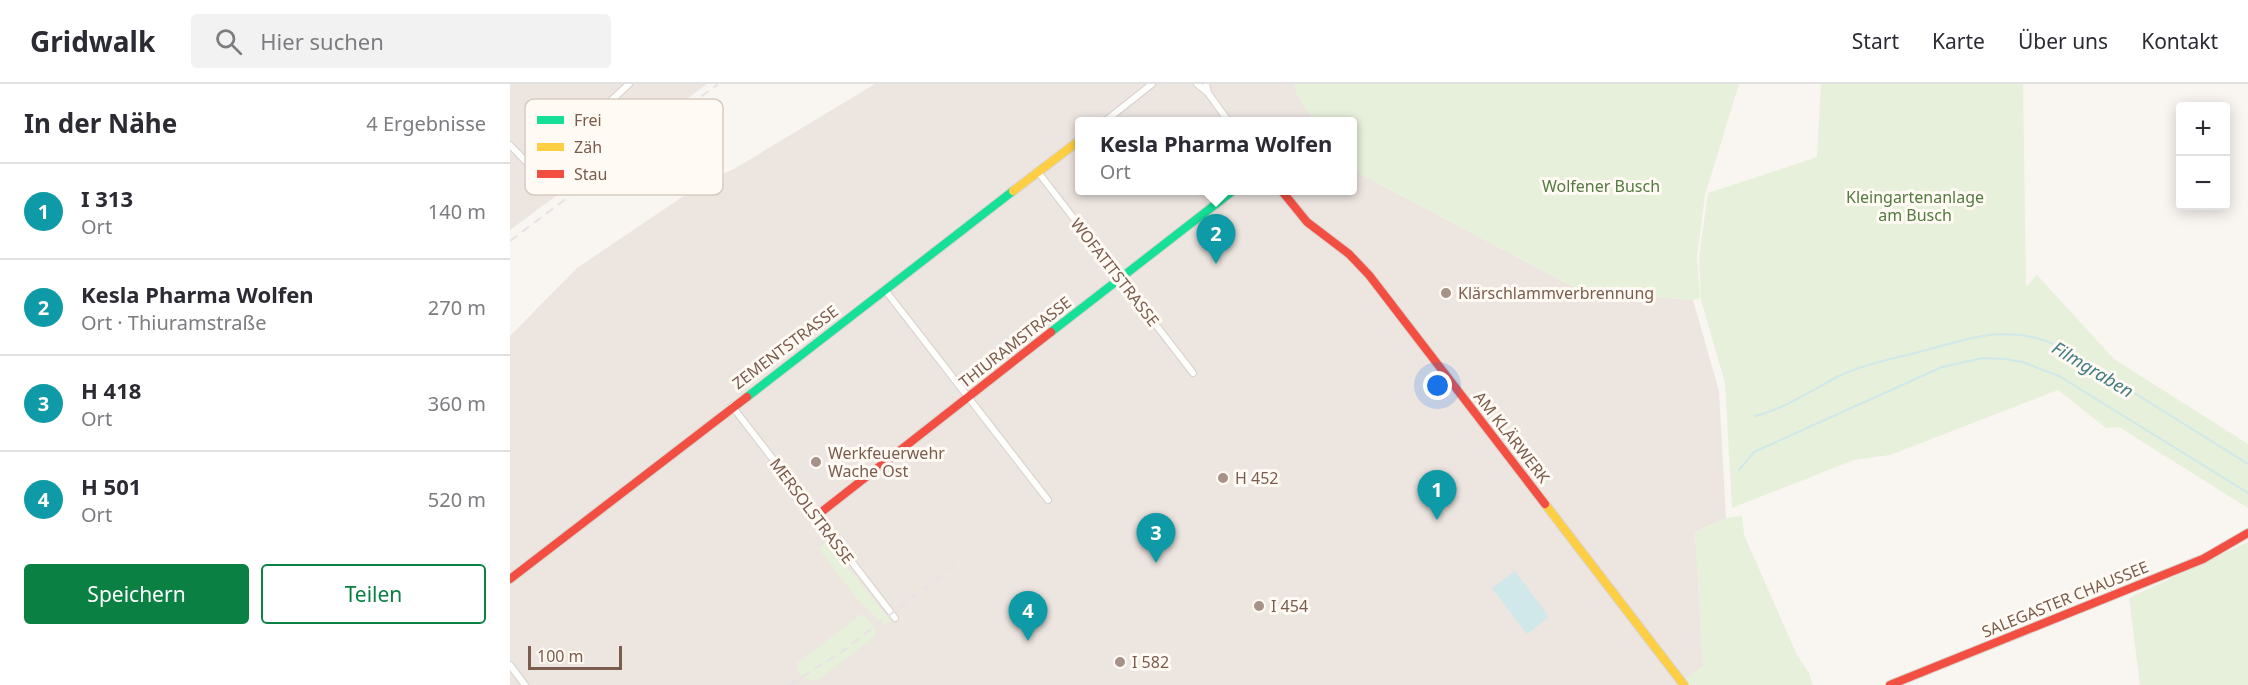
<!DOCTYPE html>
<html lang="de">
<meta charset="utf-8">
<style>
:root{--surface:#fff;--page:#f2f2f3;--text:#2b2b33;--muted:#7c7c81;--line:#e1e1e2;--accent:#0b8043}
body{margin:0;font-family:"Noto Sans",sans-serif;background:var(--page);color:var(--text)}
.controls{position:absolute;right:18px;top:18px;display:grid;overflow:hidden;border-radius:6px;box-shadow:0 3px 15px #0003}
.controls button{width:54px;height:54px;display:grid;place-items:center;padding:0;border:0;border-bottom:2px solid var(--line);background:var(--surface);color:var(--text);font:30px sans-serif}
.scale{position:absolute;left:18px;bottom:15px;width:94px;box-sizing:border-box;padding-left:6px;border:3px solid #7a5c4d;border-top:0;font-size:16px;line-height:21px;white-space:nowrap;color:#7a5c4d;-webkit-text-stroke:4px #fffaf3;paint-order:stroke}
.you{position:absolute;left:928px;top:302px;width:21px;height:21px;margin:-15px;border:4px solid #fff;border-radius:50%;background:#1a73e8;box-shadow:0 0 0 9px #1a73e833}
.badge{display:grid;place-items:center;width:39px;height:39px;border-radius:50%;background:var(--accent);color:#fff;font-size:20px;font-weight:700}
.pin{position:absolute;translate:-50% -50px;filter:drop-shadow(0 2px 3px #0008)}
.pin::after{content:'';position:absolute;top:32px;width:21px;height:18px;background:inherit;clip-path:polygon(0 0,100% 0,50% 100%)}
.popup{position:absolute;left:565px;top:33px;width:282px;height:78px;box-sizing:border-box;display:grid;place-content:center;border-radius:6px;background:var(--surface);filter:drop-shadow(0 2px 4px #0005);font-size:20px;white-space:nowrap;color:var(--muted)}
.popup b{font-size:22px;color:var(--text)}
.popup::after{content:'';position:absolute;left:50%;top:100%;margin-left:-12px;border:12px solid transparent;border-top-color:var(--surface)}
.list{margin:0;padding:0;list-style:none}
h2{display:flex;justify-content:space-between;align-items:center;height:78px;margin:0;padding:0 24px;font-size:26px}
h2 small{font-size:20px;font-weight:400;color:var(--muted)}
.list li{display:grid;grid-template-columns:39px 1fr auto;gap:18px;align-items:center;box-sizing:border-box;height:96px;padding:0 24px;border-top:2px solid var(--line)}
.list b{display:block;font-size:22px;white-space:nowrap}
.list p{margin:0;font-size:20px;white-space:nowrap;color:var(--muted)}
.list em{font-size:20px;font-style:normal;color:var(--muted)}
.actions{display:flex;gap:12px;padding:18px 24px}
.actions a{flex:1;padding:14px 0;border:2px solid var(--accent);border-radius:6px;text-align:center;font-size:21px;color:var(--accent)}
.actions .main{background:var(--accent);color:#fff}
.icon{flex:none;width:33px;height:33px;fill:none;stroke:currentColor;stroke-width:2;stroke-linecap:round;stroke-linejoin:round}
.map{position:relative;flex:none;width:1738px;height:601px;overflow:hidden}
header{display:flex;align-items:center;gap:36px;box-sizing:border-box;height:84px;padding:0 30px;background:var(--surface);border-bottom:2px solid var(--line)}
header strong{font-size:28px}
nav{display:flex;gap:33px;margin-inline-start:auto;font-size:21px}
.search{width:420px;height:54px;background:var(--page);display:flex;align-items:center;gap:15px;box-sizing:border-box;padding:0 21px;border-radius:6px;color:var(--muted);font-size:22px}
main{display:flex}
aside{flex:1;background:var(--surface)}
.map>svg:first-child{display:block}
.industrial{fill:#ede5e0}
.green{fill:#e7f0db}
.water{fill:#d0e8ea}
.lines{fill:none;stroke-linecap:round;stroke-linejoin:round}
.stream{stroke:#d0e8ea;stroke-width:2}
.street-casing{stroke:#d7d1cb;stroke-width:8}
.fast-casing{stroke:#d9d2cb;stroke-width:10}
.slow-casing{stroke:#d9d2cb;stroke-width:10}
.jam-casing{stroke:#d9d2cb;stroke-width:10}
.street{stroke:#fefefd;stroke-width:6}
.fast{stroke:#16e098;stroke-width:8}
.slow{stroke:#ffcf43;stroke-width:8}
.jam{stroke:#f24e42;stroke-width:8}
.rail{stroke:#e6e3e7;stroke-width:2;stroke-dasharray:9 6;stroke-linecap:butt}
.poi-dot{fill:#a69286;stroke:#fffaf3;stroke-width:2}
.labels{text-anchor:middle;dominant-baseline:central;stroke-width:6;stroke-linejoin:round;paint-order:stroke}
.park-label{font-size:16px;fill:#537a41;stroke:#fffaf3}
.street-label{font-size:16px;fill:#7a5c4d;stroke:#fffaf3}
.poi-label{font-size:16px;fill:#7a5c4d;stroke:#fffaf3;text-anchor:start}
.water-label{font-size:18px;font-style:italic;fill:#437c86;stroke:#fffaf3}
.key{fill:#fffaf3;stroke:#d7cbc1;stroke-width:1.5}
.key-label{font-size:16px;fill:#7a5c4d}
</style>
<header>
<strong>Gridwalk</strong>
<div class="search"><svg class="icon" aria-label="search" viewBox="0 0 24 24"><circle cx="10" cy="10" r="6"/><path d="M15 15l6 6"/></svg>Hier suchen</div>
<nav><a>Start</a><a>Karte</a><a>Über uns</a><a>Kontakt</a></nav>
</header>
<main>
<aside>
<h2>In der Nähe<small>4 Ergebnisse</small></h2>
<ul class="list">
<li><span class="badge" style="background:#0f9aa8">1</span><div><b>I 313</b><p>Ort</p></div><em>140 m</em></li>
<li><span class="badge" style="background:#0f9aa8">2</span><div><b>Kesla Pharma Wolfen</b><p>Ort · Thiuramstraße</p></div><em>270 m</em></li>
<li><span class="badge" style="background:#0f9aa8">3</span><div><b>H 418</b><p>Ort</p></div><em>360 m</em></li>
<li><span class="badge" style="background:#0f9aa8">4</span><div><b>H 501</b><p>Ort</p></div><em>520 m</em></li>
</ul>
<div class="actions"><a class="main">Speichern</a><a>Teilen</a></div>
</aside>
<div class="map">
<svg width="1738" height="601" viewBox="0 0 1738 601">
<rect width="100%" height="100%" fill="#f9f5f0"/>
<g class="industrial">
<polygon points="0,0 197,0 0,146"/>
<polygon points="365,0 783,0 790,16 805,37 570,38 570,106 843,106 843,86 1071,207 1183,216 1209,307 1216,434 1185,448 1193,583 1175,595 1177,601 0,601 0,252 67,184 193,99 224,85"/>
</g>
<g class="green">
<polygon points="783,0 1229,0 1195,111 1187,173 1190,214 1183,216 1071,207 843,86 843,38 805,37 790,16"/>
<polygon points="1311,0 1513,0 1516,203 1527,191 1604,275 1738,360 1738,424 1609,343 1596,344 1548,306 1380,371 1344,376 1222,424 1215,299 1191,216 1189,173 1198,109 1307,73"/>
<polygon points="1232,432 1234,451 1287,571 1299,589 1303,601 1180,601 1175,595 1193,582 1185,448 1216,434"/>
<polygon points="317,457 381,537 374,541 350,519 309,465"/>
<polygon points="1738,458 1738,601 1630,601 1619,514"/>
<path d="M350 531H354L366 546 365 552 311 594C299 601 286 592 287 579Z"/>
</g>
<polygon class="water" points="1005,487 1039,533 1017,550 982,504"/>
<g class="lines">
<g class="stream">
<path d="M1245 332C1274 325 1301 307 1327 293 1347 283 1372 277 1393 272 1450 259 1497 234 1554 265L1738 380"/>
<polyline points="1229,386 1244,368 1432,283 1473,274 1495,275 1512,278 1549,292 1738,409"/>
</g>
<g class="street-casing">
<g id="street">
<polyline points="687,0 698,9"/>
<polyline points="696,0 698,9 719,38"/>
<polyline points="594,38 642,0"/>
<polyline points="0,61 25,87 119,0"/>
<polyline points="528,88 683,289"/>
<polyline points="375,206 538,416"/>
<polyline points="222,322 385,534"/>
<polyline points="0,581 15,601"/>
</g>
</g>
<g class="fast-casing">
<g id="fast">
<polyline points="541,248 724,106"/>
<polyline points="237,313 503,107"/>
</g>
</g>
<g class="slow-casing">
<g id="slow">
<polyline points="503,107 570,56"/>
<polyline points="1035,420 1174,601"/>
</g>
</g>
<g class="jam-casing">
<g id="jam">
<polyline points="771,106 797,138 839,170 859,191 1035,420"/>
<polyline points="305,433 541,248"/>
<polyline points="0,495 237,313"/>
<polyline points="1380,601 1693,475 1738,449"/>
</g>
</g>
<use href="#street" class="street"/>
<use href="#fast" class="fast"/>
<use href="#slow" class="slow"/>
<use href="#jam" class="jam"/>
<g class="rail">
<polyline points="0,157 208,0"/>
<polyline points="279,601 330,569 446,480"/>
</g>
</g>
<g class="poi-dot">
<circle cx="936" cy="209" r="6"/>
<circle cx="306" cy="378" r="6"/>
<circle cx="713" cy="394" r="6"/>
<circle cx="749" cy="522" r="6"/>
<circle cx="610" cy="578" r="6"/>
</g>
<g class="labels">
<g class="park-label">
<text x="1091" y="102">Wolfener Busch</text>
<text x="1405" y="113">Kleingartenanlage<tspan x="1405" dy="18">am Busch</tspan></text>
</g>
<g class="street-label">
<text transform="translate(605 188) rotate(52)">WOFATITSTRASSE</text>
<text transform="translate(505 258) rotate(-38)">THIURAMSTRASSE</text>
<text transform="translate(275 263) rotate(-37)">ZEMENTSTRASSE</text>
<text transform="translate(1002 353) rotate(52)">AM KLÄRWERK</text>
<text transform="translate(302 427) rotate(53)">MERSOLSTRASSE</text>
<text transform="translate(1555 515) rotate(-22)">SALEGASTER CHAUSSEE</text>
</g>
<g class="poi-label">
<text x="948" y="209">Klärschlammverbrennung</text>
<text x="318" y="369">Werkfeuerwehr<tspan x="318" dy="18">Wache Ost</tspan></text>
<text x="725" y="394">H 452</text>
<text x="761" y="522">I 454</text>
<text x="622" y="578">I 582</text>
</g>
<g class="water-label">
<text transform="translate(1583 285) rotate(31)">Filmgraben</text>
</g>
</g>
<rect x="15" y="15" width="198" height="96" rx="9" class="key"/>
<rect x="27" y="32" width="27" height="8" fill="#16e098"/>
<rect x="27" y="59" width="27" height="8" fill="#ffcf43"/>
<rect x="27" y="86" width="27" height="8" fill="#f24e42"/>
<g class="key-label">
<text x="64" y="42">Frei</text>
<text x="64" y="69">Zäh</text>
<text x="64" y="96">Stau</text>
</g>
</svg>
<div class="controls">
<button>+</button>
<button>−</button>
</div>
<div class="scale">100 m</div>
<div class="you"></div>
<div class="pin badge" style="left:927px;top:436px;background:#0f9aa8">1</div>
<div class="pin badge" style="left:706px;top:180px;background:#0f9aa8">2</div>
<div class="popup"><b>Kesla Pharma Wolfen</b>Ort</div>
<div class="pin badge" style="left:646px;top:479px;background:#0f9aa8">3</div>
<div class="pin badge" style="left:518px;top:557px;background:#0f9aa8">4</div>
</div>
</main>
